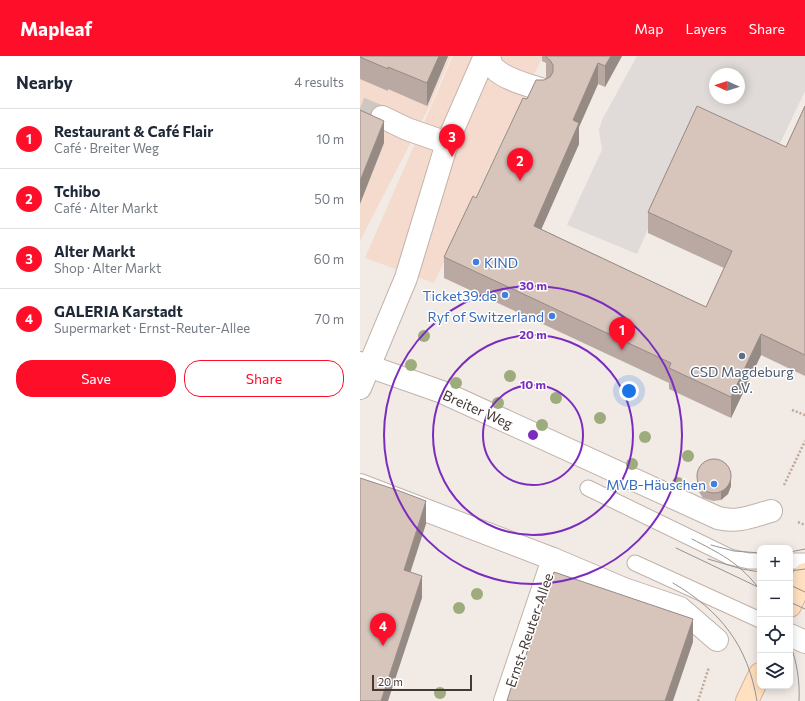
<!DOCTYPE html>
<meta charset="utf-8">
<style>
:root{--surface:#fff;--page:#f2f2f3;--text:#1f2937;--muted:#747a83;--line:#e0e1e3;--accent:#ff0e2a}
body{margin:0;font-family:Commissioner,sans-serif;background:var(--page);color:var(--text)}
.controls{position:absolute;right:12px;bottom:12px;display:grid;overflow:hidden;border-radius:8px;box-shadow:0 2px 10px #0003}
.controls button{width:36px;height:36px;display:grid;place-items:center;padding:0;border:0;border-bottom:1px solid var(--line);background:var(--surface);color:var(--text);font:20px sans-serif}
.compass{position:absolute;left:349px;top:12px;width:36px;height:36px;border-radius:50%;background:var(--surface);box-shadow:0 2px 10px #0003;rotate:273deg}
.scale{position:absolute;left:12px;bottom:10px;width:100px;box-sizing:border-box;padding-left:4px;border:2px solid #443934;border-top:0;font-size:11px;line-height:14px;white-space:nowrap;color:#443934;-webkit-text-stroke:3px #fff;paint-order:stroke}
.you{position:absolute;left:269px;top:335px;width:14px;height:14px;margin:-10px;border:3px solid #fff;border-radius:50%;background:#1a73e8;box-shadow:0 0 0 6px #1a73e833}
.badge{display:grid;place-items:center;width:26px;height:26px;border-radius:50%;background:var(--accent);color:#fff;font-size:13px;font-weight:700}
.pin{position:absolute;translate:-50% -33px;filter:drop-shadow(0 1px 2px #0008)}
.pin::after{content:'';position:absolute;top:21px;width:14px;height:12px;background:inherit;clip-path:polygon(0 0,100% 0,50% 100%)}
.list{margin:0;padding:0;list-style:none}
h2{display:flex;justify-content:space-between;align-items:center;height:52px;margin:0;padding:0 16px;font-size:17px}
h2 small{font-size:13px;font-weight:400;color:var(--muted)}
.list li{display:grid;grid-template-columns:26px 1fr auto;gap:12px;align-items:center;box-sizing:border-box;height:60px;padding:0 16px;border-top:1px solid var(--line)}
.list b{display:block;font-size:15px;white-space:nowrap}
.list p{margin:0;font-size:13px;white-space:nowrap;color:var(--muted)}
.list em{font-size:13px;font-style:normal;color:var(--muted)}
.actions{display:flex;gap:8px;padding:12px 16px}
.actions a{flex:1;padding:9px 0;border:1px solid var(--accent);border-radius:16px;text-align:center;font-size:14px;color:var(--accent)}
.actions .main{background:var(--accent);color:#fff}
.icon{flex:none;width:22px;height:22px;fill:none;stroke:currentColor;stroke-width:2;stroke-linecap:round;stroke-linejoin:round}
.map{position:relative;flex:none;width:445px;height:645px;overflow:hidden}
header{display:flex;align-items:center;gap:24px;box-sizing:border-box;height:56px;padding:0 20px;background:var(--accent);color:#fff}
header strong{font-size:19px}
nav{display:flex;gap:22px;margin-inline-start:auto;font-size:14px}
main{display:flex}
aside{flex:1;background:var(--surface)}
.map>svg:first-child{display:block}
.commercial{fill:#f5dace}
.parking{fill:#e0dbd9;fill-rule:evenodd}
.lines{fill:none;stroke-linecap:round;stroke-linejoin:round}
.pedestrian-tunnel{stroke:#cfc7c1;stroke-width:22;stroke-dasharray:22 11;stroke-linecap:butt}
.service-casing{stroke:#c1b2a9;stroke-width:17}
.pedestrian-casing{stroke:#c1b2a9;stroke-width:24}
.tertiary-casing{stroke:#c1b2a9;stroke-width:24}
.secondary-casing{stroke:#d7b394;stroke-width:24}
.path{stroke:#c0a797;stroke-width:2.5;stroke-dasharray:2 2;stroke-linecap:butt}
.service{stroke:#fff;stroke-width:15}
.pedestrian{stroke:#fff;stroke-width:22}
.tertiary{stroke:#fff;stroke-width:22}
.secondary{stroke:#ffe0c1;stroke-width:22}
.tram{stroke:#949494;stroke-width:1}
.tree{fill:#9eab7c}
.wall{fill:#b9a9a2}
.shaded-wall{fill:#968a84}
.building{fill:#d7c5bc;stroke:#968a84}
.ring{fill:none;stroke:#7b2cbf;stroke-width:2}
.shop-dot{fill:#3f7fe0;stroke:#fff;stroke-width:1.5}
.service-dot{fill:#5c6f8a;stroke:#fff;stroke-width:1.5}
.labels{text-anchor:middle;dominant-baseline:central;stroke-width:3;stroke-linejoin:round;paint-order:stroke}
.shop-label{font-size:14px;fill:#366cbe;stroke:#fff;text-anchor:end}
.service-label{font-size:14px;fill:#4e5e75;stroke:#fff}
.street-label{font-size:14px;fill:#443934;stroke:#fff}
.centre{fill:#7b2cbf;stroke:#fff;stroke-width:2}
.ring-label{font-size:12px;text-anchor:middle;font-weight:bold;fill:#7b2cbf;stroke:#fff;stroke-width:3;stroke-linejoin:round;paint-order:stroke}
</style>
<header>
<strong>Mapleaf</strong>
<nav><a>Map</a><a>Layers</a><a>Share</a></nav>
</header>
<main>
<aside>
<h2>Nearby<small>4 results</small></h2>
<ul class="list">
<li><span class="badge">1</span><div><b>Restaurant &amp; Café Flair</b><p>Café · Breiter Weg</p></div><em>10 m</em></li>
<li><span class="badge">2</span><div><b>Tchibo</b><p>Café · Alter Markt</p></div><em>50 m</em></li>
<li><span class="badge">3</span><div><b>Alter Markt</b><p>Shop · Alter Markt</p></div><em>60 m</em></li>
<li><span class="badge">4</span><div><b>GALERIA Karstadt</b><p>Supermarket · Ernst-Reuter-Allee</p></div><em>70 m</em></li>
</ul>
<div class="actions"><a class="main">Save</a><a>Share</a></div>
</aside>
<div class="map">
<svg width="445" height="645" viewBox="0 0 445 645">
<rect width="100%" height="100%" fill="#f2eae4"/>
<g class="commercial">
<polygon points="0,0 91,0 70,49 0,185"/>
<polygon points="93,0 183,0 74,227 5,202"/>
</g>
<path class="parking" d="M277 0H445V35L414 100 336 66 277 198 207 169 242 94 239 74 242 64ZM355 18H379V42H355Z"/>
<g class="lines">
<polyline class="pedestrian-tunnel" points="0,52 22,61"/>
<g class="service-casing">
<g id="service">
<polyline points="228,432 370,501 389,505 400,505"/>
<polyline points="430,505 445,505"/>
<polyline points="275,507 400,564"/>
</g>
</g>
<g class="pedestrian-casing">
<g id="pedestrian">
<path d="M129 0C130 4 131 9 134 12 144 23 167 29 181 33"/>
<polyline points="22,61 47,73 87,87"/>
<path d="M0 307 82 336 358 462C378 467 393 460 411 455"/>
<polyline points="0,332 46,222 87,87 125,0"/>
<polyline points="0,429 193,503 264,533 320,552 357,584"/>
<polyline points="145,645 193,503"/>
</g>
</g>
<g class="tertiary-casing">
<polyline id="tertiary" points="430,579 445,586"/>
</g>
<g class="secondary-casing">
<g id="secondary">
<polyline points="430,550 445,518"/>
<polyline points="387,645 400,618"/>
</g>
</g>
<g class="path">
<polyline points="432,354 445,359"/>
<polyline points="424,429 445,385"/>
<polyline points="438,466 445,469"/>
<polyline points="338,645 349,611"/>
</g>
<use href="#service" class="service"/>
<use href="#pedestrian" class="pedestrian"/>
<use href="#tertiary" class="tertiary"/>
<use href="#secondary" class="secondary"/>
<g class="tram">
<path d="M332 483C359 497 378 506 397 530"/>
<polyline points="351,489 374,495 400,497"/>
<polyline points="316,492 400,532"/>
<polyline points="430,496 445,493"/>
<polyline points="348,503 382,513 400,516"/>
<polyline points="430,515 445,513"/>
<path d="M313 527C361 555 388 590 397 645"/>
<polyline points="430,529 445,536"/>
<polyline points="430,546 445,553"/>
<path d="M430 587C437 607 440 625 439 645"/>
</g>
</g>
<g class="tree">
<circle cx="64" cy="280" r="6"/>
<circle cx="51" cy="309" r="6"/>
<circle cx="150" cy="320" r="6"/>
<circle cx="96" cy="327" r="6"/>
<circle cx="196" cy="342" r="6"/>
<circle cx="138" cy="347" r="6"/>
<circle cx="240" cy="362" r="6"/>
<circle cx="182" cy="369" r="6"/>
<circle cx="285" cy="381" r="6"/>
<circle cx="328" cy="400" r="6"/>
<circle cx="272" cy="408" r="6"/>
<circle cx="318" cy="427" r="6"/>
<circle cx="117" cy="538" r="6"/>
<circle cx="99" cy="552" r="6"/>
<circle cx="80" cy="637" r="6"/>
</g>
<g class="wall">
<polygon points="0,0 88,0 67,50 28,33 28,35 0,23"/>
<polygon points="182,0 262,0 245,31 238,28 219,71 219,88 181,173 346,251 364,212 288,177 288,156 426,91 445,50 445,320 401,299 371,362 309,333 309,327 84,222 84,201 116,142 167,43 184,24 187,23 186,22 186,7 182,5"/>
<polygon points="337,419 371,430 368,438 361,444 353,445 343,442 339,436 337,427"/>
</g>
<g class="shaded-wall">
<polygon points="79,0 88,0 67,50 67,27"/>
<polygon points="251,0 262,0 245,31 245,10"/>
<polygon points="238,7 238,28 219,71 219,88 174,190 174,170 213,64"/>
<polygon points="24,65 24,87 0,148 0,125"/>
<polygon points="401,278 401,299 371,362 371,341"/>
<polygon points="371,422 371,430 368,438 361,444 361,436"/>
<polygon points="66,445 66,468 44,536 44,514"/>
<polygon points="62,520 62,542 28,645 21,645"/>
<polygon points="333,563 333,586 313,645 305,645"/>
</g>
<g class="building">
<polygon points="0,0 79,0 67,27 28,11 28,13 0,1"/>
<polygon points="186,0 251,0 245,10 238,7 213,64 219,67 174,170 346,251 372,195 288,156 337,50 426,91 445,50 445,299 401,278 371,341 309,312 311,307 84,201 113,140 116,142 163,42 167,43 176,24 184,24 190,21 193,16 193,9 190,4 186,1"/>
<polygon points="0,54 24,65 0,125"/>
<circle cx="354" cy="420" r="17"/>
<polygon points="0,422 37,434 66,445 44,514 62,520 21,645 0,645"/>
<polygon points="194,516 333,563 305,645 147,645 151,632 157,626"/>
</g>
<g class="ring">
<circle cx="173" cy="379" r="50"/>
<circle cx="173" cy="379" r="100"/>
<circle cx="173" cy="379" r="149"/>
</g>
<g class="shop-dot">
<circle cx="116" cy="206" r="4"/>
<circle cx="145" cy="239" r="4"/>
<circle cx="192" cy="260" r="4"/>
<circle cx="354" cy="428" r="4"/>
</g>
<circle class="service-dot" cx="382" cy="300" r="4"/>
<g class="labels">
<g class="shop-label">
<text x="124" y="206" text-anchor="start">KIND</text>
<text x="137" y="239">Ticket39.de</text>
<text x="184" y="260">Ryf of Switzerland</text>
<text x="346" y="428">MVB-Häuschen</text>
</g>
<g class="service-label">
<text x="382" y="315">CSD Magdeburg<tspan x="382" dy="16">e.V.</tspan></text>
</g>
<g class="street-label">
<text transform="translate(118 353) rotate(24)">Breiter Weg</text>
<text transform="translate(169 574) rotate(-71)">Ernst-Reuter-Allee</text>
</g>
</g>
<circle cx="173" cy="379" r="6" class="centre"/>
<g class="ring-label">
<text x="173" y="234">30 m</text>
<text x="173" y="283">20 m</text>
<text x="173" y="333">10 m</text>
</g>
</svg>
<div class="controls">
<button>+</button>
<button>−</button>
<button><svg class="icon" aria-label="locate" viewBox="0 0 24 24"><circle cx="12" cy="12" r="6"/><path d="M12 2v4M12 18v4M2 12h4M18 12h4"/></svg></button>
<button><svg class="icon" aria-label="layers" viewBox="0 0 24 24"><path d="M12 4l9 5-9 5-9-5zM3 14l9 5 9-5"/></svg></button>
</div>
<svg class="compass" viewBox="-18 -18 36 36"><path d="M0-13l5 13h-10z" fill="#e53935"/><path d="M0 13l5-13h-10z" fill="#747a83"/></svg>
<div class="scale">20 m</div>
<div class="you"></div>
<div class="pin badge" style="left:262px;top:294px">1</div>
<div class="pin badge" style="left:160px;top:125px">2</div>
<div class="pin badge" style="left:92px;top:101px">3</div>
<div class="pin badge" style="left:23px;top:590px">4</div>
</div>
</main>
